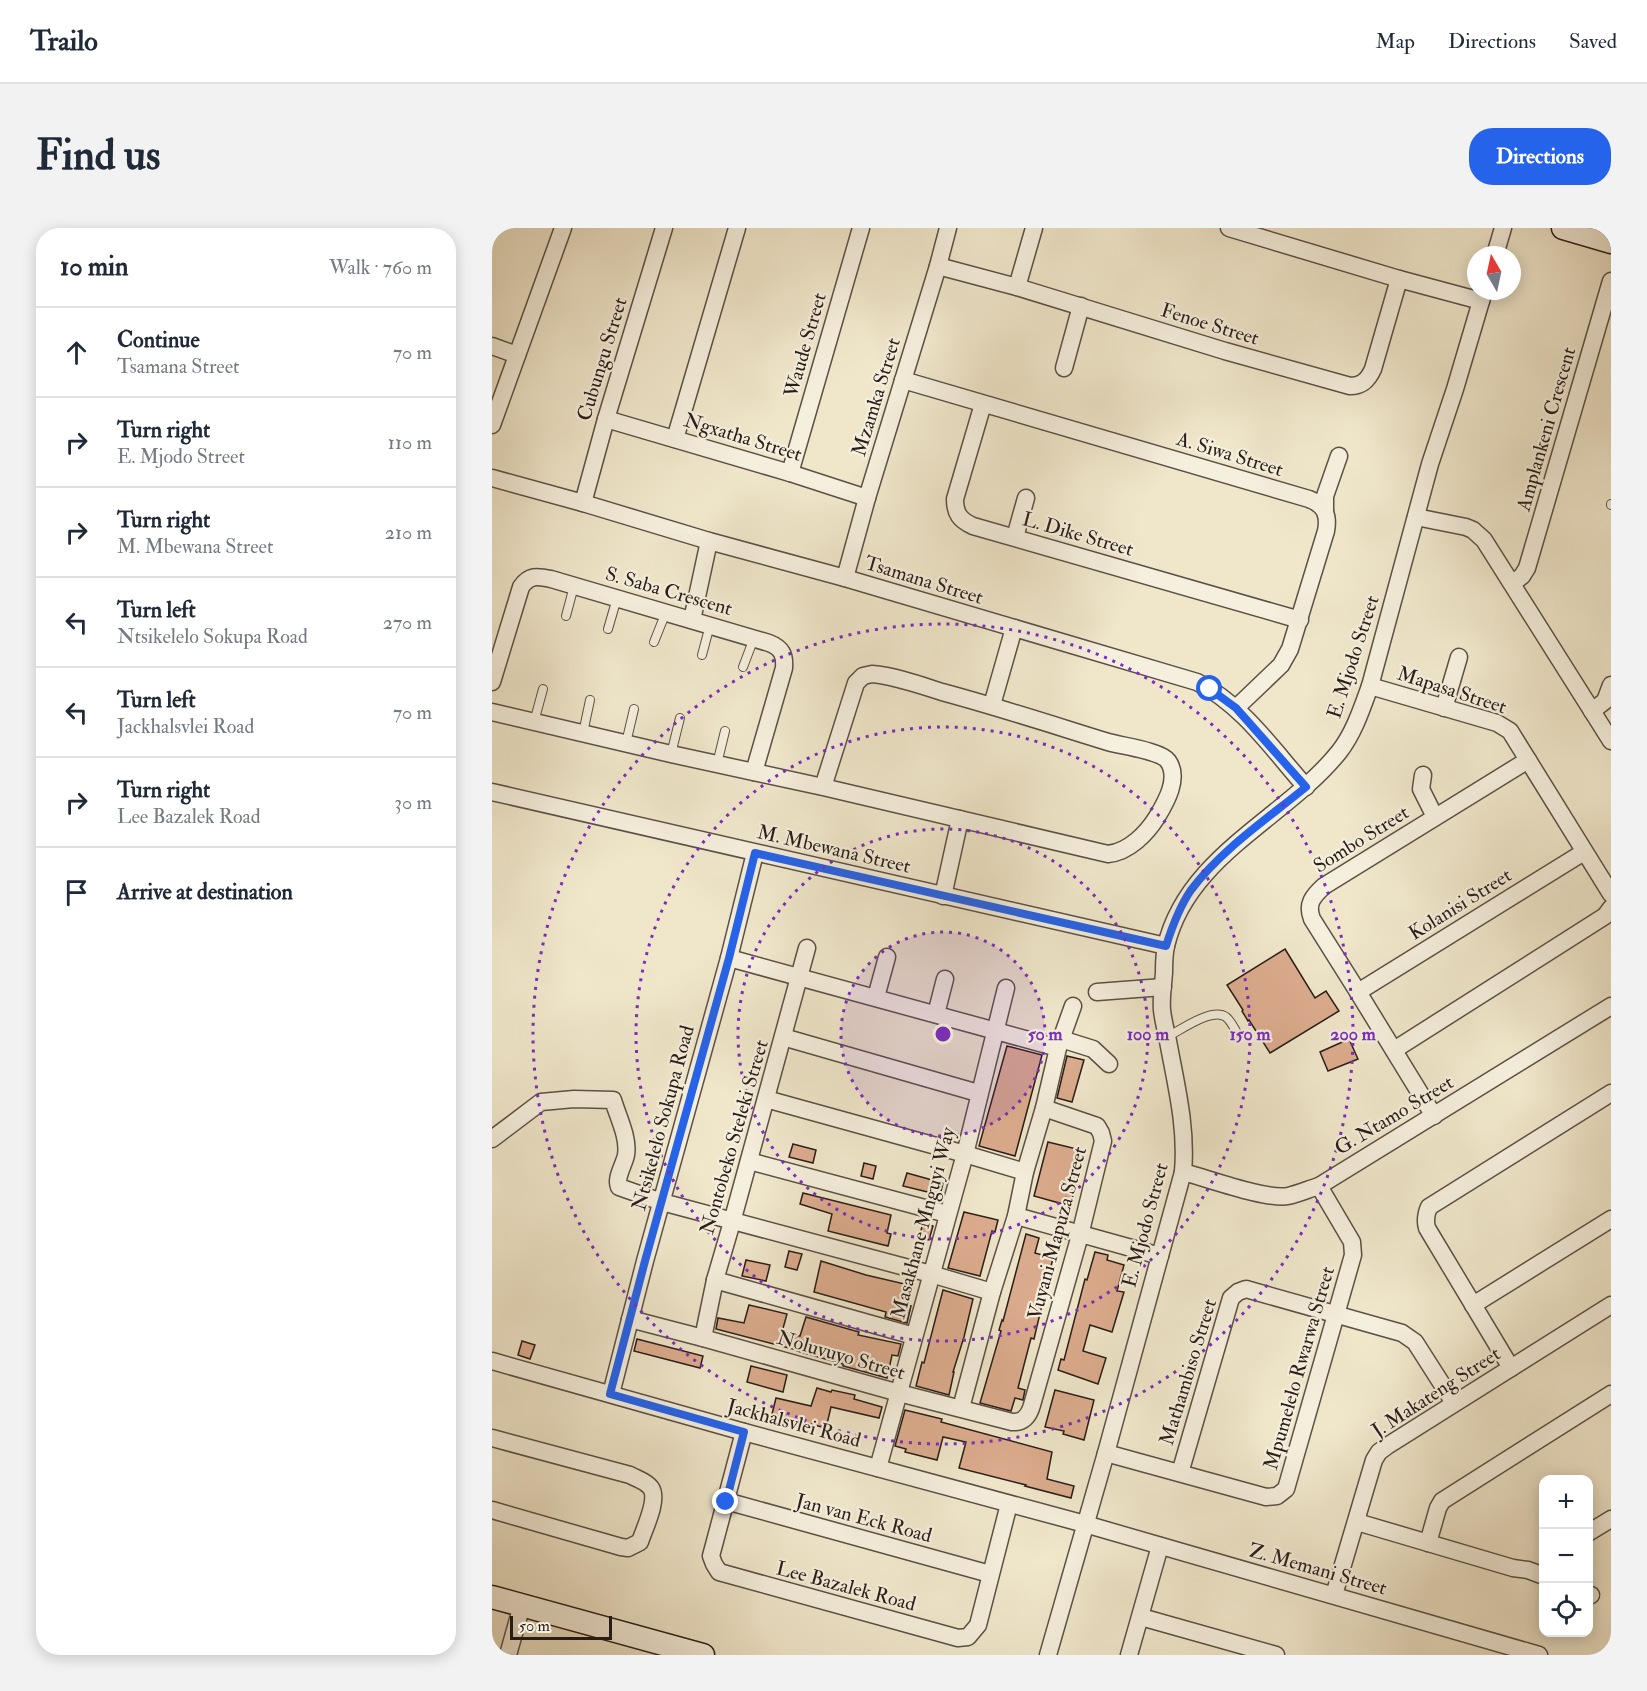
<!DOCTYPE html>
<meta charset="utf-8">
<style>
:root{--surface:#fff;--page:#f2f2f3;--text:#1f2937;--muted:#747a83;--line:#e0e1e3;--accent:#2563eb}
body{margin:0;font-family:"IM FELL Double Pica",serif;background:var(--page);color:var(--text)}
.controls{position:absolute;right:18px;bottom:18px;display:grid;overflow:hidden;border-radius:12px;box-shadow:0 3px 15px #0003}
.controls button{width:54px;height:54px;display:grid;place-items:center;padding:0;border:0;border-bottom:2px solid var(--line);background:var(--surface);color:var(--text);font:30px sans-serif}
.compass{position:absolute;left:975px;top:18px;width:54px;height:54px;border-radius:50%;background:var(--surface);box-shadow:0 3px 15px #0003;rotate:351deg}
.scale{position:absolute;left:18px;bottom:15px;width:102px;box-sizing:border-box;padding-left:6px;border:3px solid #291d18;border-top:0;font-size:16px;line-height:21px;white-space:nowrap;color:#291d18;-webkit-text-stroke:4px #f5efdd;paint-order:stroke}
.stop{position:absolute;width:18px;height:18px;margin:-14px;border:4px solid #2563eb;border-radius:50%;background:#fff}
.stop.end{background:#2563eb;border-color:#fff;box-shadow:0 2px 6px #0008}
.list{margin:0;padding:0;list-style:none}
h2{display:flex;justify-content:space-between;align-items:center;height:78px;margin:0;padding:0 24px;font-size:26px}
h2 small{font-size:20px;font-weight:400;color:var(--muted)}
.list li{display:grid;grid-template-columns:39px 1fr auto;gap:18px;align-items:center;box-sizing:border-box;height:90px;padding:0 24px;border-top:2px solid var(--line)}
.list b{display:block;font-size:22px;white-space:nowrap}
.list p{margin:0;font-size:20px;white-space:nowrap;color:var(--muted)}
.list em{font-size:20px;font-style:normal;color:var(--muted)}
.icon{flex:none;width:33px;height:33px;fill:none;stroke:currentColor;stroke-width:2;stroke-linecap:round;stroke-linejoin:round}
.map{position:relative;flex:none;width:1119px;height:1427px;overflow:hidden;border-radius:24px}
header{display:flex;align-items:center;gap:36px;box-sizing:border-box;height:84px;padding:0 30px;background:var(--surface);border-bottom:2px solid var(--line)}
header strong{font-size:28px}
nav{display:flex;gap:33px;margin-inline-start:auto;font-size:21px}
.intro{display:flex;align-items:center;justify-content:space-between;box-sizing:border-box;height:144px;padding:0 36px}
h1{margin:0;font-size:42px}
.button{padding:15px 27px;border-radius:24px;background:var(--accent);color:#fff;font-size:21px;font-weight:700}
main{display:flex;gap:36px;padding:0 36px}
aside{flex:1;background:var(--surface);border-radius:24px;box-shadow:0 3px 15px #0003}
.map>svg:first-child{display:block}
.building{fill:#dcac8e;stroke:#291d18;stroke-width:1.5}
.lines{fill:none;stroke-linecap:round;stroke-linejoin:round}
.lane-casing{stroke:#5b5045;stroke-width:10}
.street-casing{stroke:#5b5045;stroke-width:19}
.secondary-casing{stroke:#291d18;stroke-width:25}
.lane{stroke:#f5efdd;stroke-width:8}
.street{stroke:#f5efdd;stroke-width:16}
.secondary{stroke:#f5efdd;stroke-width:22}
.route{stroke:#2563eb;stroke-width:8}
.ring{fill:none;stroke:#7b2cbf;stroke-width:3;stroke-dasharray:3 6}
.labels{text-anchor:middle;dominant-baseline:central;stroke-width:4.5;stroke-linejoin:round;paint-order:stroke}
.street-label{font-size:20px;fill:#291d18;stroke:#f5efdd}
.centre{fill:#7b2cbf;stroke:#f5efdd;stroke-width:3}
.ring-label{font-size:18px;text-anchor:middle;font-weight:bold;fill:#7b2cbf;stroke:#f5efdd;stroke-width:4.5;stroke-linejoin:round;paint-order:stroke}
</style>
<header>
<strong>Trailo</strong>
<nav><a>Map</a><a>Directions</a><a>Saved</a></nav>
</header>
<div class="intro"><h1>Find us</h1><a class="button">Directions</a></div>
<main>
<aside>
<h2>10 min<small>Walk · 760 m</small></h2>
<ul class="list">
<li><svg class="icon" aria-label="ahead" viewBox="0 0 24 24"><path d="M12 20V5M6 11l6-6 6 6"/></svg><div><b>Continue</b><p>Tsamana Street</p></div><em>70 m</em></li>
<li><svg class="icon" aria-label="right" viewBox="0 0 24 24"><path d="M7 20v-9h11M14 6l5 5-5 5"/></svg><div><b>Turn right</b><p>E. Mjodo Street</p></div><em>110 m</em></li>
<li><svg class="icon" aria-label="right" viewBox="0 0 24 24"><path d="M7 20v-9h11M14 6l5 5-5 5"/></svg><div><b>Turn right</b><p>M. Mbewana Street</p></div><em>210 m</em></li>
<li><svg class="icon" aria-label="left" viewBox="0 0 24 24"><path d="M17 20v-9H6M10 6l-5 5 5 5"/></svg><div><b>Turn left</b><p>Ntsikelelo Sokupa Road</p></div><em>270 m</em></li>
<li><svg class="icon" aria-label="left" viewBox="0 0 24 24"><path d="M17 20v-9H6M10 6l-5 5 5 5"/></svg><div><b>Turn left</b><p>Jackhalsvlei Road</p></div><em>70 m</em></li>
<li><svg class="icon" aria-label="right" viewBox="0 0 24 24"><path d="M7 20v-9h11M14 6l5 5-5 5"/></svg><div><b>Turn right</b><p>Lee Bazalek Road</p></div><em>30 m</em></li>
<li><svg class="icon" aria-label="arrive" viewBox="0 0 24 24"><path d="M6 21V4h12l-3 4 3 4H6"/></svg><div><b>Arrive at destination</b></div></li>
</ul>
</aside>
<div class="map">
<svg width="1119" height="1427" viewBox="0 0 1119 1427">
<rect width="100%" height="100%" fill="#f0e7cb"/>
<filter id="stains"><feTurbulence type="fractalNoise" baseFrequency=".00333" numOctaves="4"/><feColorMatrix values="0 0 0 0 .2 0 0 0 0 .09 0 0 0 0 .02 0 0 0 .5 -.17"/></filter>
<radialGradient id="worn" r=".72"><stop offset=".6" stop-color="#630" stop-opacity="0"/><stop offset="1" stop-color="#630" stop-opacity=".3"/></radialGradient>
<g class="building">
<polygon points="793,721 823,770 834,763 847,783 778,825 757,792 756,793 750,783 751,782 735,757"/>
<polygon points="857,811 866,831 836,843 828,824"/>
<polygon points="515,818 550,827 523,928 487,918"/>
<polygon points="575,828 592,832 580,874 565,870"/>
<polygon points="556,914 593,923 578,978 542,968"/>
<polygon points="301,916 324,922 321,935 297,929"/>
<polygon points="372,935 384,938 381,951 369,948"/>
<polygon points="415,945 451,955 448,967 411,958"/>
<polygon points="311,965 399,987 395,1005 399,1006 396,1018 336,1003 340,986 308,976"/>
<polygon points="472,984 506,992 503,1004 500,1003 488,1048 456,1040"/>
<polygon points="431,995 441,998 437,1012 427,1010"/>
<polygon points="534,1006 547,1010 543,1025 561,1030 542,1111 539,1110 526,1160 533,1162 531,1172 523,1170 519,1183 488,1175 509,1103 507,1102 510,1092 511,1093"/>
<polygon points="297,1023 310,1026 305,1042 293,1039"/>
<polygon points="603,1024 616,1027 615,1032 632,1037 625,1063 632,1064 620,1104 598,1097 591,1123 614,1130 606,1156 566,1142 569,1131 572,1132 593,1051 595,1052"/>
<polygon points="254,1032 278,1037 274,1053 250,1048"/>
<polygon points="329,1033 374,1047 417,1057 412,1077 419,1078 415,1095 393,1089 394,1084 322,1064"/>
<polygon points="451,1062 481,1071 472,1109 461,1144 462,1144 457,1167 424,1158 430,1134 432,1135"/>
<polygon points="257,1077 295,1086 290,1104 308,1108 314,1089 367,1104 366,1107 409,1116 406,1128 400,1127 395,1150 351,1138 351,1136 305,1123 305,1122 224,1101 226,1090 252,1095"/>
<polygon points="145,1111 211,1128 208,1140 142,1123"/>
<polygon points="30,1113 43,1117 38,1131 26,1127"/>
<polygon points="259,1138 295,1147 291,1164 255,1154"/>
<polygon points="325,1160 339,1164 340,1162 363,1167 362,1171 390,1179 387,1190 339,1179 334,1200 280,1186 284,1170 319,1178"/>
<polygon points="563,1162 602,1172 592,1212 571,1206 572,1203 553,1199"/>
<polygon points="413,1182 450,1191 449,1194 560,1224 555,1251 582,1258 579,1270 533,1258 534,1257 467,1240 474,1214 451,1209 445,1232 413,1224 414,1221 403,1218"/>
</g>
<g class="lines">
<g class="lane-casing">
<g id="lane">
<polyline points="1119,277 1119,276"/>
<polyline points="74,388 82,358"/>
<polyline points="116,401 125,370"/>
<polyline points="162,414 174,384"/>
<polyline points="210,427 218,397"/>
<polyline points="251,439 262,410"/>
<polyline points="42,494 51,461"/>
<polyline points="91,505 98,472"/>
<polyline points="134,515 142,481"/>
<polyline points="179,526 188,490"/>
<polyline points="225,536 233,503"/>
<path d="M675 809C689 802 720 779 734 789 739 793 742 800 745 805"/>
</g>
</g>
<g class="street-casing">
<g id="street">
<polyline points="737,0 907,51 989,73"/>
<polyline points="1003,27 1011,0"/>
<path d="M446 38 525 59 733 123 858 158C870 158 876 152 881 141L907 51"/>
<polyline points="525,59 542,0"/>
<polyline points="0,118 25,127"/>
<polyline points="572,140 589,78"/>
<path d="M411 152 817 271C833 277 837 287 834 303L798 421 789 437 744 480"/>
<path d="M491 176 463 271C463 286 468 292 481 298L808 392"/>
<polyline points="114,191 298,245 375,270"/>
<polyline points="0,197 71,0"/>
<polyline points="183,211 245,0"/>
<polyline points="298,245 369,0"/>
<path d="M0 250 91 275 217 313 353 350 705 454C750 476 781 522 814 559"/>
<polyline points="91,275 114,191 172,0"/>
<polyline points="833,282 833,268 847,228"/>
<polyline points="924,289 974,299 981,302 992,312 1119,513"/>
<polyline points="523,309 534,270"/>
<polyline points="353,350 375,270 446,38 456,0"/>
<polyline points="1021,355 1030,348 1035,340 1119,53"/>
<polyline points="200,392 217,313"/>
<path d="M0 454 29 359C37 347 45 348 59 351L277 415C290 420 293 427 292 440L262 544"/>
<polyline points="878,458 1005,495 1018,503 1119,666"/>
<polyline points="500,477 522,400"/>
<polyline points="952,480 967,429"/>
<polyline points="1100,483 1113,473 1119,457"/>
<path d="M0 484 179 526 331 559 616 626C637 624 655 605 665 589 674 574 688 550 676 533 669 523 630 518 616 514 561 497 506 479 450 464 428 457 403 448 380 446L371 448 364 455 331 559"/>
<polyline points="931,547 929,561 943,589"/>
<polyline points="0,564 674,718"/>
<polyline points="451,668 468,591"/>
<polyline points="237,730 566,820"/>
<polyline points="605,764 671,759"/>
<polyline points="866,764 1092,624"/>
<polyline points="384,769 395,729"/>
<polyline points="444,786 453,751"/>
<polyline points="291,809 486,865"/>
<polyline points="569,811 601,821 617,836"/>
<polyline points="902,822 1113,688 1119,680"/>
<polyline points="274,871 473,926 533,944"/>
<path d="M942 888 866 764 820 691C814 676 821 668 832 658L1036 532"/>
<path d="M0 911 49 874 82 871 121 872C126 889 137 910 134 927 132 937 123 950 127 959L170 974 439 1046 500 1064"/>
<polyline points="257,933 455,986"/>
<path d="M691 944C715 950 774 972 796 968 806 966 817 961 827 958L1119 778"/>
<polyline points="524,988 668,1028"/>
<polyline points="223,1052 422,1108"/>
<polyline points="981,1077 1119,991"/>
<path d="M138 1091 211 1110 407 1165 520 1194C531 1195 537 1188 540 1177L588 1007 611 913 609 905 605 898 552 880"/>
<polyline points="211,1110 223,1052 240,994 315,720"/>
<polyline points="0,1133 252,1204 593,1296 1047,1427"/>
<path d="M1019 1140 935 1000C933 993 934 986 937 979L1119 865"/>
<polyline points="119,1166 153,1033 237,730 263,625"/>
<polyline points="469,1180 500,1064 524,988 533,944 552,880 566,820 581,778"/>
<polyline points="252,1204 219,1328 222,1336 227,1344 466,1410 476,1409 486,1397 517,1276"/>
<path d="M0 1210 138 1247C145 1251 154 1253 159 1260 167 1272 152 1301 148 1314L136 1320 129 1319 0 1282"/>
<polyline points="614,1225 774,1269 785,1268 794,1261 861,1027 860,1014 827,958"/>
<polyline points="386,1240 473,926 514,760"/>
<polyline points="688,1245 739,1070 746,1064 754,1061 910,1105 923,1114 962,1175"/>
<polyline points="234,1273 498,1346"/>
<polyline points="865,1294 1021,1340 1036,1342 1052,1348"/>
<polyline points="1096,1305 1119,1291"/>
<polyline points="936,1315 946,1280 950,1273 1119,1166"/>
<polyline points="1096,1366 1099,1367"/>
<polyline points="842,1367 882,1232 887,1224 895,1218 1119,1077"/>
<polyline points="649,1389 784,1427"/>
<polyline points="16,1427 30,1377"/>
<path d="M556 1427 614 1225 691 944C695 899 684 857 676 813 674 803 671 792 670 782 669 770 671 757 672 745 672 736 672 727 674 718 695 628 794 590 847 524 862 505 870 480 878 458L938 236 963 161 992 63"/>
<polyline points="637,1427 668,1318"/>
</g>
</g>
<g class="secondary-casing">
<g id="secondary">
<polyline points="1071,0 1119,14"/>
<polyline points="0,1369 211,1427"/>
</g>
</g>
<use href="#lane" class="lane"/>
<use href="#street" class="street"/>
<use href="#secondary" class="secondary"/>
</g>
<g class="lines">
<path class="route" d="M234 1274 252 1204 118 1166 153 1033 237 730 263 625 674 718C680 699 688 678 699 662 730 621 775 591 814 559L744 480 718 461"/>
</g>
<circle cx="451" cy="806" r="102" fill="#7b2cbf" fill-opacity=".12"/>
<g class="ring">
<circle cx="451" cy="806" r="102"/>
<circle cx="451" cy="806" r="205"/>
<circle cx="451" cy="806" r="307"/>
<circle cx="451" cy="806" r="410"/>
</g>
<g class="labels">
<g class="street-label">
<text transform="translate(718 96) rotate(17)">Fenoe Street</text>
<text transform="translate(313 117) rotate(-74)">Waude Street</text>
<text transform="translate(110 131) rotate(-73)">Cubungu Street</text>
<text transform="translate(384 169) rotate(-73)">Mzamka Street</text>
<text transform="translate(1054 201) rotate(-74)">Amplankeni Crescent</text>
<text transform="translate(251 209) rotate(17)">Ngxatha Street</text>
<text transform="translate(738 226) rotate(17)">A. Siwa Street</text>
<text transform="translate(586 306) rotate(16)">L. Dike Street</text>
<text transform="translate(432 352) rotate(17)">Tsamana Street</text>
<text transform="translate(177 363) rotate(16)">S. Saba Crescent</text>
<text transform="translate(861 429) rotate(-72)">E. Mjodo Street</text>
<text transform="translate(960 462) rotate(18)">Mapasa Street</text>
<text transform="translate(869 611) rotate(-32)">Sombo Street</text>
<text transform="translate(342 621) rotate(13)">M. Mbewana Street</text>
<text transform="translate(968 676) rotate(-32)">Kolanisi Street</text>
<text transform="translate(902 887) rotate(-31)">G. Ntamo Street</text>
<text transform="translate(171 890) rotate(-75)">Ntsikelelo Sokupa Road</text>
<text transform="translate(242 909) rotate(-74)">Nontobeko Steleki Street</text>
<text transform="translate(431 995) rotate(-75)">Masakhane Mnguyi Way</text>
<text transform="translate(653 997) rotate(-75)">E. Mjodo Street</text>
<text transform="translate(565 1005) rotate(-75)">Vuyani Mapuza Street</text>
<text transform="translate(349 1127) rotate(16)">Noluvuyo Street</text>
<text transform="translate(807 1140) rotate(-74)">Mpumelelo Rwarwa Street</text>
<text transform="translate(696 1144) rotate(-73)">Mathambiso Street</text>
<text transform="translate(944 1164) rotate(-33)">J. Makateng Street</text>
<text transform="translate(302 1195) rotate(15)">Jackhalsvlei Road</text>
<text transform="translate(372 1290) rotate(15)">Jan van Eck Road</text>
<text transform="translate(826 1341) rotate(16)">Z. Memani Street</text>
<text transform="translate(354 1358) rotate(15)">Lee Bazalek Road</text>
</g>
</g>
<circle cx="451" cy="806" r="9" class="centre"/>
<g class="ring-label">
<text x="553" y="812">50 m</text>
<text x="656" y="812">100 m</text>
<text x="758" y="812">150 m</text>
<text x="861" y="812">200 m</text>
</g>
<rect width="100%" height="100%" filter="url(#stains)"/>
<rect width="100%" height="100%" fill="url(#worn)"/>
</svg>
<div class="controls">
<button>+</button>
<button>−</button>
<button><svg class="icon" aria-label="locate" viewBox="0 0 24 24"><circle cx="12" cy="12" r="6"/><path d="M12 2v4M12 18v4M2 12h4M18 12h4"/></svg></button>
</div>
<svg class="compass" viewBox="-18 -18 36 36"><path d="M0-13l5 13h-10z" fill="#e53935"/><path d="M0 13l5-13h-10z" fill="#747a83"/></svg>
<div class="scale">50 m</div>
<div class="stop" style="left:718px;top:461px"></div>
<div class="stop end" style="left:234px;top:1274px"></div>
</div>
</main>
